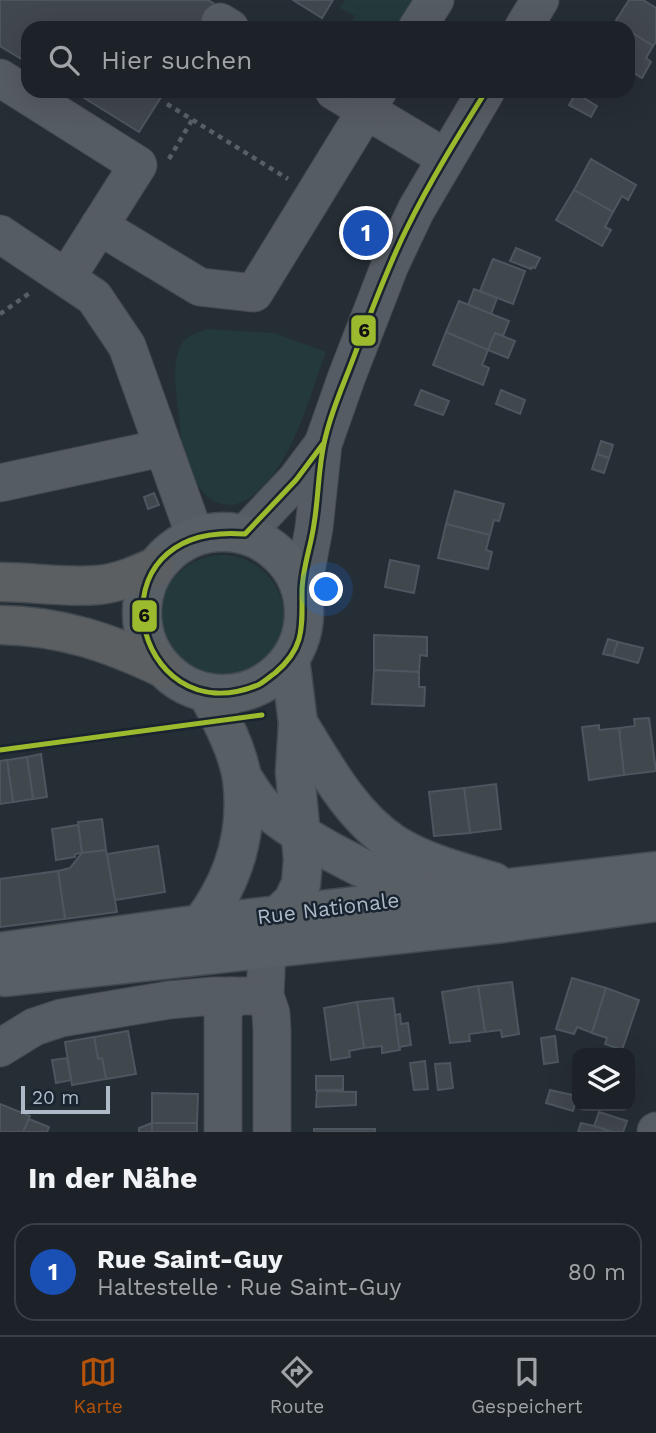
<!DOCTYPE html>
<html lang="de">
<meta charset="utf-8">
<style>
:root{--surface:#1c2228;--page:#252a30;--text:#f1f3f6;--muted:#a0a4a8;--line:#3a3f45;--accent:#b45309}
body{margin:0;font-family:"Work Sans",sans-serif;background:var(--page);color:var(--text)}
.controls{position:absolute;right:21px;bottom:21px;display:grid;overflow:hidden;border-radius:14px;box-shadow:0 7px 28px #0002}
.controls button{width:63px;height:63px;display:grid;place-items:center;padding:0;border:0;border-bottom:2px solid var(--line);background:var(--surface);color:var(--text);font:35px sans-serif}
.scale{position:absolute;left:21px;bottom:18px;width:89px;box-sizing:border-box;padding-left:7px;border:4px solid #aebac8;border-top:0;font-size:19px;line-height:24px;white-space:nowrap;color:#aebac8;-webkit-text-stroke:5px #192430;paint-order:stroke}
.you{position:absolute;left:327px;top:590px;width:24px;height:24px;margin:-18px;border:5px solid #fff;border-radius:50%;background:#1a73e8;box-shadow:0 0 0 10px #1a73e833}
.badge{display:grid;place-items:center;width:46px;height:46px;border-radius:50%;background:var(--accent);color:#fff;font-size:23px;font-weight:700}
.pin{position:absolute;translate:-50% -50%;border:4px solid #fff;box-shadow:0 2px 7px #0006}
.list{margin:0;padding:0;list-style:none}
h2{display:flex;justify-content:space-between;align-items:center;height:91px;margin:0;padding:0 28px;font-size:30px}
h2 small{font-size:23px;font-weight:400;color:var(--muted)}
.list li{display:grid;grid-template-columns:46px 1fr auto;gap:21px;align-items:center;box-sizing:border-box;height:98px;margin:0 14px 14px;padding:0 14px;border:2px solid var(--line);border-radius:21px}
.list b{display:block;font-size:26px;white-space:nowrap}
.list p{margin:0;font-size:23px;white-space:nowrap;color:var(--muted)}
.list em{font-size:23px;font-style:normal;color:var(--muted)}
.icon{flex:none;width:38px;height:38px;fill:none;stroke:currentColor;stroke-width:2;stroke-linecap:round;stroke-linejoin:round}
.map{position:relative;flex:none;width:656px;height:1132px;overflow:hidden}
.search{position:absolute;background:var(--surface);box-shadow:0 7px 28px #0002;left:21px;right:21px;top:21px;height:77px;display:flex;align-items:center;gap:18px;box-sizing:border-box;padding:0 24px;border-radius:21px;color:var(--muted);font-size:26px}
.sheet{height:203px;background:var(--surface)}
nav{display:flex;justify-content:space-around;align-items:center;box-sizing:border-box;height:98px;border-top:2px solid var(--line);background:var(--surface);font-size:19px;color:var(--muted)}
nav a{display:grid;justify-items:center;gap:4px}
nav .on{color:var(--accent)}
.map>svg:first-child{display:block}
.green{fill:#23393b}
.building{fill:#40474d;stroke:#4d555e;stroke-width:2}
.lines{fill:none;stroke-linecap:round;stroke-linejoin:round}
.minor-casing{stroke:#444a4f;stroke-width:39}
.major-casing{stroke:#434a52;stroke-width:41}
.highway-casing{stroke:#424a51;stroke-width:41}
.path{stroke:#586066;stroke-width:4.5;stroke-dasharray:5 5;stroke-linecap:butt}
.minor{stroke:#565c63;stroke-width:37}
.major{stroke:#585f65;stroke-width:38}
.highway{stroke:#5b5f62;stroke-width:38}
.bus-1-casing{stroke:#192430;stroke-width:10}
.bus-1{stroke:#9bba2d;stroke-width:5}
.labels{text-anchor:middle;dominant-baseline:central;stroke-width:5;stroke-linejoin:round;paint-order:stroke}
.street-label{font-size:21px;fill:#aebac8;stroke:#192430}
.line-badge{stroke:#192430;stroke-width:2.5}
.pale-badge-label{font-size:19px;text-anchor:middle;font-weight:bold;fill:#111}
</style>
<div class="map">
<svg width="656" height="1132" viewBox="0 0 656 1132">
<rect width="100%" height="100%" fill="#262e35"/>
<g class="green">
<polygon points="345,0 424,0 406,28 359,28 351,23 355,16 340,8"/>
<path d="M207 329 274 333 326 352C309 397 293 463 255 494 217 524 191 486 183 450 180 436 180 422 178 408 176 389 172 368 179 349 184 336 195 333 207 329Z"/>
<circle cx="222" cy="617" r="62"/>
</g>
<g class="building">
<polygon points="0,0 208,0 218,6 204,28 28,28 28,63 0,46"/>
<polygon points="293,0 333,0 322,18"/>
<polygon points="629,0 643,0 656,8 656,42 653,46 615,22"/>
<polygon points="628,30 653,46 646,58 651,62 642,78 628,69"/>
<polygon points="73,91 165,91 139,132"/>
<polygon points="576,93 597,106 591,117 569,105"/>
<polygon points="591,159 636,185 628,200 622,196 613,212 574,190"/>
<polygon points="574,190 613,212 605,227 611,230 602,246 556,220"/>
<polygon points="516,248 540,258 535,268 532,267 531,269 510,261"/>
<polygon points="493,259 525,271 513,304 480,291"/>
<polygon points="474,289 497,298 491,314 468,305"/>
<polygon points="459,301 509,321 503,336 495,333 488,350 446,332"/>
<polygon points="446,332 488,350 482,365 489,368 483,385 433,365"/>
<polygon points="495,333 515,341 508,358 488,350"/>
<polygon points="421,390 449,401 443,415 415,405"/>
<polygon points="501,390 525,400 520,414 496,404"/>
<polygon points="601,441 613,445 609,458 597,454"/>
<polygon points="597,454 609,458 604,473 592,469"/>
<polygon points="455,491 504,504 499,521 494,520 490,535 446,524"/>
<polygon points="154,493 159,505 148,509 144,497"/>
<polygon points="446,524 490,535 486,550 492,552 488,569 438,558"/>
<polygon points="390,560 419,566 414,593 385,587"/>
<polygon points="374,635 427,637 427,656 420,655 419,672 374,670"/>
<polygon points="608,639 618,642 613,656 603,654"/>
<polygon points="618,642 643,648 638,663 613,656"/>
<polygon points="374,670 419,672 419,687 425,687 424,706 372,704"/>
<polygon points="649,718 656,771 624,775 619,728 635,726 634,719"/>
<polygon points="599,725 599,730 619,728 624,775 589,780 582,727"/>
<polygon points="41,754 47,797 33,799 27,757"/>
<polygon points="27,757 33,799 13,802 7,760"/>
<polygon points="7,760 13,802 0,804 0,761"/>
<polygon points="496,784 501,829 470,833 464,788"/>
<polygon points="464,788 470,833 434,836 429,792"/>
<polygon points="102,819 106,850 82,853 78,822"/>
<polygon points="78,825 82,853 75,854 75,857 56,860 52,829"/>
<polygon points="158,846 165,892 115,900 107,854"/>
<polygon points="106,850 117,912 65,919 58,871 70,868 82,853"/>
<polygon points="58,871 65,919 0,927 0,879"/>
<polygon points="572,978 606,988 592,1033 577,1027 574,1034 556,1029"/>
<polygon points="512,982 519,1034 502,1037 501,1030 485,1032 478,986"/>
<polygon points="478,986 485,1032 469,1034 470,1041 450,1043 442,992"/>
<polygon points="606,988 639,1000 622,1050 605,1044 607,1038 592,1033"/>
<polygon points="393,998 400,1050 382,1053 382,1046 364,1048 357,1002"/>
<polygon points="357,1002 364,1048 349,1051 350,1057 331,1060 324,1008"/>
<polygon points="400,1014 401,1024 408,1023 411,1045 399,1047 395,1015"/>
<polygon points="128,1031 136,1074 106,1079 102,1058 98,1059 94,1037"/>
<polygon points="555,1036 558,1062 544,1064 541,1038"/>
<polygon points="94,1037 98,1059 102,1058 106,1079 72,1085 65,1042"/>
<polygon points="67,1058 71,1080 56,1083 52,1060"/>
<polygon points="425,1061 428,1089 414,1090 410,1063"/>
<polygon points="450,1063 453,1088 438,1090 435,1064"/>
<rect x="316" y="1076" width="27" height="14"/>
<polygon points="550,1090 577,1096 573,1111 546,1103"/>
<polygon points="317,1091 356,1092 356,1105 316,1107"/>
<polygon points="152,1093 198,1094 197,1123 152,1123"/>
<polygon points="0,1104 30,1116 23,1132 0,1132"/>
<polygon points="599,1112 627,1121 623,1132 613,1132 594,1126"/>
<polygon points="29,1119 49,1127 47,1132 23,1132"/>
<polygon points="152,1123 152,1132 139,1132 139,1128"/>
<rect x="152" y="1123" width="45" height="9"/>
<polygon points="581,1123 594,1126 613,1132 578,1132"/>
<rect x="314" y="1129" width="61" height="3"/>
</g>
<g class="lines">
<g class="minor-casing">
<g id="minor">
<polyline points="220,22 230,28"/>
<polyline points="417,28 435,0"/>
<polyline points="523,28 540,0"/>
<polyline points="0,78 138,165 67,277"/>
<polyline points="334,91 446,158"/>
<polyline points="99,226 200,287 254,293 378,91"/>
<polyline points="0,234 94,297 127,346 195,536"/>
<polyline points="0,483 162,448"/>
<polyline points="245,534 296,480 323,444"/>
<polyline points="302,592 314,528 323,444 347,376 390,265 416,210 486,91"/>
<polyline points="267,949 265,996 271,1013 272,1031 272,1132"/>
<polyline points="0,1048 34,1027 61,1018 169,1000 214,996 265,996"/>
<polyline points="223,1132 223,1013 231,996"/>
<polyline points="656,1132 656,1131"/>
</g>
</g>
<g class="major-casing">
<g id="major">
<circle cx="223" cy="613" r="81"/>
<path d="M298 723C324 765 351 816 394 844 424 863 461 872 494 882"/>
<path d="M242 777C249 787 255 799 264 807 303 841 377 877 425 896"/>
<path d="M201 924C234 881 249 831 242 778 237 748 221 719 207 693"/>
<polyline points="269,924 293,901 301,884 303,860 295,772 298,723 290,659"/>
<polyline points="0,952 201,924 656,871"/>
<polyline points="4,977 503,923 656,902"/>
</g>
</g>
<g class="highway-casing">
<g id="highway">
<path d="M0 582C33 582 65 588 98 585 119 583 137 575 155 567"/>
<path d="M0 625C61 626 108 642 163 668"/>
</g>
</g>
<g class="path">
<polyline points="167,104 288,179"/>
<polyline points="169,159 192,120"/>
<polyline points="0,314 31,292"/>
</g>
<use href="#minor" class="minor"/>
<use href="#major" class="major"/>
<use href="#highway" class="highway"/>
<g class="bus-1-casing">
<g id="bus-1">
<path d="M323 444 296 480 245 534C84 521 132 737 258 685 264 682 269 677 275 673 305 648 302 627 302 592 302 569 311 547 314 524 319 495 318 464 326 435 333 406 346 379 356 351 372 310 387 268 407 228 430 181 458 136 486 91"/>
<polyline points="0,750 262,715"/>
</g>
</g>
<use href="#bus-1" class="bus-1"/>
</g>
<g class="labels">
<g class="street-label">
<text transform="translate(328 908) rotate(-7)">Rue Nationale</text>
</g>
</g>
<g class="line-badge">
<rect x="350" y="314" width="27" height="33" rx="7" fill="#9bba2d"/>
<rect x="131" y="599" width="27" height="34" rx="7" fill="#9bba2d"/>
</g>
<g class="pale-badge-label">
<text x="364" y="337">6</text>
<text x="144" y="622">6</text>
</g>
</svg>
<div class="controls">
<button><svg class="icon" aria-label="layers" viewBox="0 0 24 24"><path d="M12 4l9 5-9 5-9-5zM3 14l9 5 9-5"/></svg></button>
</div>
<div class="scale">20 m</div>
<div class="you"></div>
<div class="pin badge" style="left:366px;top:233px;background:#1a4fb4">1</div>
<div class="search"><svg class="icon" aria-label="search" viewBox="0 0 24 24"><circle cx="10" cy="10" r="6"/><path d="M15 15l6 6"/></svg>Hier suchen</div>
</div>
<section class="sheet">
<h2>In der Nähe<small></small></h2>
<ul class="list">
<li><span class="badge" style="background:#1a4fb4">1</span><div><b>Rue Saint-Guy</b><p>Haltestelle · Rue Saint-Guy</p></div><em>80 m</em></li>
</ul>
</section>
<nav>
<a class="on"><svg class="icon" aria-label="map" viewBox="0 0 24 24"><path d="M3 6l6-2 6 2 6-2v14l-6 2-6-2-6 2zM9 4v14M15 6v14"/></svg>Karte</a>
<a><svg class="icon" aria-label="directions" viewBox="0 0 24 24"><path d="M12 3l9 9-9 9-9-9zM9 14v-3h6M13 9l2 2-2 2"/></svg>Route</a>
<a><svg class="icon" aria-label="saved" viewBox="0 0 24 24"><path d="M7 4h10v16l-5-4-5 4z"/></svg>Gespeichert</a>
</nav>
